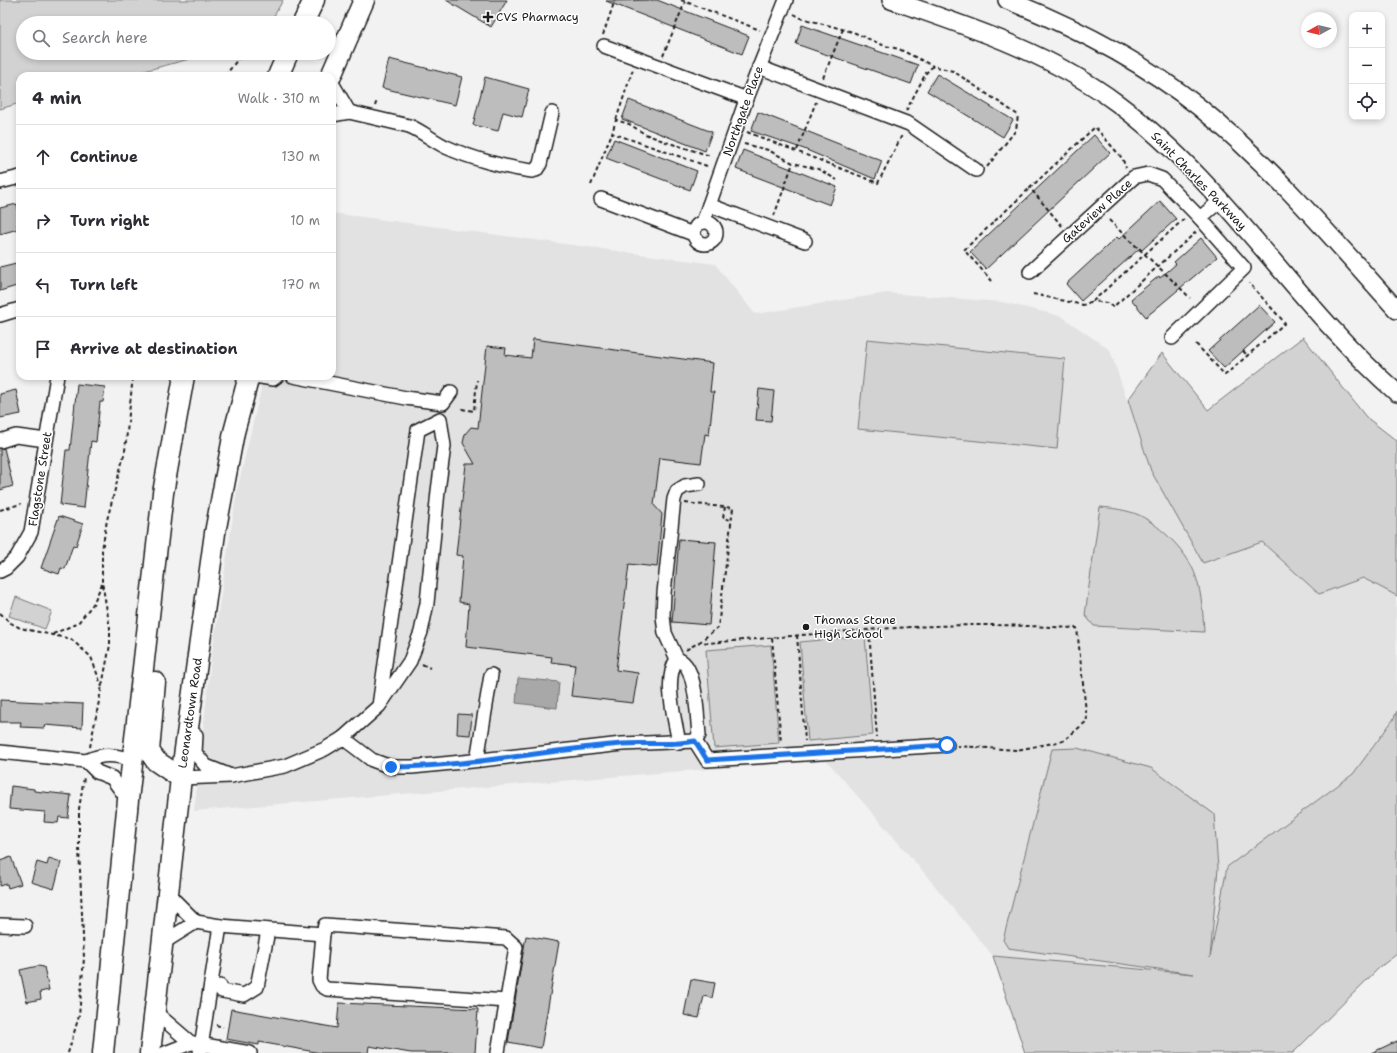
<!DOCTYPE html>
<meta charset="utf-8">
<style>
:root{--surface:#fff;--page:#f2f2f3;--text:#2b2b33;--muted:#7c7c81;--line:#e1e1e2}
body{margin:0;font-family:"Shantell Sans",sans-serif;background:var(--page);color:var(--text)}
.controls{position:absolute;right:12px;top:12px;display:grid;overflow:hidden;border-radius:8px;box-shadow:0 2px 6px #0003}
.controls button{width:36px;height:36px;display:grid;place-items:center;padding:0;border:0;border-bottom:1px solid var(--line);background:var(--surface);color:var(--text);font:20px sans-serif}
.compass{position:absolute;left:1301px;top:12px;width:36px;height:36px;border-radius:50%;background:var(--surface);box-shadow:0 2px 6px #0003;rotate:262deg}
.stop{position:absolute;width:12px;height:12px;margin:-9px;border:3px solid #1a73e8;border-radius:50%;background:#fff}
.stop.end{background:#1a73e8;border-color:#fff;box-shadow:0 1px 4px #0008}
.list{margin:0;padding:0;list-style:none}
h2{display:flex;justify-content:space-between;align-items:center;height:52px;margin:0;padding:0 16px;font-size:17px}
h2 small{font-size:13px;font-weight:400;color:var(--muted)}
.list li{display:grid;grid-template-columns:26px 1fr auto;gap:12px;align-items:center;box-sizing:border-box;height:64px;padding:0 16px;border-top:1px solid var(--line)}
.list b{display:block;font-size:15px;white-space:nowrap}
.list em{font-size:13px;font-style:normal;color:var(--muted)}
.icon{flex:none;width:22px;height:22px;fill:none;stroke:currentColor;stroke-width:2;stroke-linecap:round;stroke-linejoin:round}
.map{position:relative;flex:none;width:1397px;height:1053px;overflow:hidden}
.search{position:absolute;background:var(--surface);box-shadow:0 2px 6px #0003;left:16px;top:16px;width:320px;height:44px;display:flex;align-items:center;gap:10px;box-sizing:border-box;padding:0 14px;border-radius:22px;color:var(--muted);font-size:15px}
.panel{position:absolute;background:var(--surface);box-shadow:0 2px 6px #0003;left:16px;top:72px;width:320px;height:308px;border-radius:12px}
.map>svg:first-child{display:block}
.built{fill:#e2e2e2}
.green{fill:#d2d2d2;stroke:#777}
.water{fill:#a8a8a8;stroke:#707070}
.building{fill:#bdbdbd;stroke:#1c1c1c}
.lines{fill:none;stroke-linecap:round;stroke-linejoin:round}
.minor-casing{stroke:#1c1c1c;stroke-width:16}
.major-casing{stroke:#1c1c1c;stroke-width:20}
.highway-casing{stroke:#1c1c1c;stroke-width:23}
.path{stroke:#1c1c1c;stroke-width:2;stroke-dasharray:4 3;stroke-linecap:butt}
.minor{stroke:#fff;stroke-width:13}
.major{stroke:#fff;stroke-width:17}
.highway{stroke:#fff;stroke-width:20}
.route{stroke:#1a73e8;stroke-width:5}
.poi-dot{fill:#1c1c1c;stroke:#fff;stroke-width:1.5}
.labels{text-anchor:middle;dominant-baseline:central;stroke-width:3;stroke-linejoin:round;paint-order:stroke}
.poi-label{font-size:12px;fill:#1c1c1c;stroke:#fff;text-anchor:start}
.street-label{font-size:12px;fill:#1c1c1c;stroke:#fff}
</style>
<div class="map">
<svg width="1397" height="1053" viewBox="0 0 1397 1053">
<rect width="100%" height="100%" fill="#f2f2f2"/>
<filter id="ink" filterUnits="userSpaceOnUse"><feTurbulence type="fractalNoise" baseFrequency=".025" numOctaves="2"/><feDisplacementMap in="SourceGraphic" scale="8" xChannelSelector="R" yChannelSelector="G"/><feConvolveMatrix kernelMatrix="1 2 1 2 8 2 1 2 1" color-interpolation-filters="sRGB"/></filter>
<g filter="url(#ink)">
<polygon class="built" points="332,213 715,264 755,314 887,293 1002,302 1061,316 1110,350 1151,471 1262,542 1319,594 1363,578 1396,595 1397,711 1393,720 1353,774 1227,867 1213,981 993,956 915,862 827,761 683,771 194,811 211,659 237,491 264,376 332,376"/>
<g class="green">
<polygon points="0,0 283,0 270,23 23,23 23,53 212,53 125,76 20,76 20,103 0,109"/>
<polygon points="1303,337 1366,417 1397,441 1397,596 1363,578 1319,594 1262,542 1203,563 1151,471 1128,400 1162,353 1208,410"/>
<polygon points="867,339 1065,359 1057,449 858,429"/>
<path d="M1100 507C1112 508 1127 510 1139 515 1161 526 1189 553 1196 577 1202 595 1203 613 1204 632L1094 626 1085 615Z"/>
<polygon points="16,597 52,611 45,629 9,616"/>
<polygon points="865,636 873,735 808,741 800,642"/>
<polygon points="771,645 779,743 714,748 706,650"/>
<polygon points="1397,711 1397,954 1380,967 1293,1053 1025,1053 993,956 1194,974 1008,948 1003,940 1052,749 1077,748 1151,768 1214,814 1218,868 1210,958 1227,867 1353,774 1393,720"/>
</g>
<polygon class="water" points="518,678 559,682 557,708 516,703"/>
<g class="building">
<polygon points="446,0 507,0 491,27"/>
<polygon points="657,0 749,36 742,54 606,1"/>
<polygon points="802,25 918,65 911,84 796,44"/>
<polygon points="389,59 462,77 455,105 382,88"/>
<polygon points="937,74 1013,120 1003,137 927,91"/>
<polygon points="485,77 529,89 522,117 503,112 498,131 473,125"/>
<polygon points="629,100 712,132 705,151 622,119"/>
<polygon points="758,112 882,161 875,179 804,149 751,131"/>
<polygon points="1094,135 1110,153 986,269 970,252"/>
<polygon points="614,139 697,171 690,190 606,158"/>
<polygon points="743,150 837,187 830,205 736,169"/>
<polygon points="1160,201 1176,219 1142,250 1140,248 1081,301 1066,284 1117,237 1119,239"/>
<polygon points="17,204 20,217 20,223 17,224 18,229 0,234 0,208"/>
<polygon points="1201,238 1217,257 1146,317 1131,299 1159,276 1160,278 1176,264 1174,262"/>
<polygon points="20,262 20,285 0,291 0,267"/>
<polygon points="1259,305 1275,322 1224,368 1208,351"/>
<polygon points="533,339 713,363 710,392 714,392 709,435 705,434 701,463 660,458 654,505 662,514 657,567 629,564 616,670 638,673 633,703 571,696 575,665 551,662 552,657 466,647 469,604 459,602 463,556 456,555 466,464 475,464 463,443 465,434 471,427 478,428 487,346 506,348 505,355 531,358"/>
<polygon points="77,384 105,387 103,402 100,402 96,442 91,441 84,508 60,505 66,450 70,450"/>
<polygon points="759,389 774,391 771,421 756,420"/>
<polygon points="16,390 21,414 0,418 0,394"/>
<polygon points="4,448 13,486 0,490 0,449"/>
<polygon points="59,516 83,524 76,546 73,545 65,569 61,568 59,574 41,568"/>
<polygon points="679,539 716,542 709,625 672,622"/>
<polygon points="0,700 83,704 82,728 45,725 44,728 20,727 21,722 0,722"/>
<polygon points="458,714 472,715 470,735 457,734"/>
<polygon points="11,786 34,789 34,791 71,795 68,818 59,817 58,823 44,822 45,812 9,809"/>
<polygon points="11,857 21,884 8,888 7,884 0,886 0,861"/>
<polygon points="49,858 61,862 54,889 31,882 37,862 47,865"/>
<polygon points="526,936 559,942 541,1048 508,1042"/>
<polygon points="38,966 44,967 49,990 40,992 41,999 27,1002 20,970"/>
<polygon points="691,979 715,983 712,998 704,996 699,1018 684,1015"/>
<polygon points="339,1003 478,1009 475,1053 411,1053 369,1046 368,1053 321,1053 259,1042 259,1045 226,1039 231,1009 337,1028"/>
<polygon points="1397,1041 1397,1053 1371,1053"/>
</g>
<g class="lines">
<g class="minor-casing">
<g id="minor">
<polyline points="604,46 747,99"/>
<polyline points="759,67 909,124 976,170"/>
<polyline points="332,83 349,112 332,115"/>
<path d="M349 112 409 126C422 131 433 141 446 147 470 158 506 168 532 171L536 170 540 164 552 113"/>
<polyline points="0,182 20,177"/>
<polyline points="601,199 693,234"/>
<polyline points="709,205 805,241"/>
<circle cx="705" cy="233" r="11"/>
<polyline points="703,222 745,103 786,0"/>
<polyline points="1030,272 1134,177 1148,174 1162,179 1200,218 1221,200"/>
<polyline points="0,315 20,309"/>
<polyline points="1172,338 1244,268 1200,218"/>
<polyline points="255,376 273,379 277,376"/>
<polyline points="293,376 406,398 443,403 451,392"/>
<polyline points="0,441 16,436 46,440"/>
<polyline points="0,571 6,568 17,557 31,532 57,376"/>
<path d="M343 738 372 760 391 767H412L472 761 622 744 695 741 699 735C697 718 697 663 677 659"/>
<polyline points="695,741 707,760 947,745"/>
<path d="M679 743C675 719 663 680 677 659L665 633 663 616 664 593 674 499 677 491 685 486 699 484"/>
<path d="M0 752 86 761C104 753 115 755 133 760"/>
<polyline points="477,760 491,675"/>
<polyline points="86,761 97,772 112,778 128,800"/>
<polyline points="231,776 285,766 325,749 343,738 379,706 410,661 421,632 427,603 438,491 444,446 440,419 418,430 379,706"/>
<polyline points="181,778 231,776 206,766 195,753 196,735"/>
<polyline points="169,895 196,922 220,926"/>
<polyline points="0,925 25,926"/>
<polyline points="323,934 319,980 322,986 327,989 507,1001"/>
<polyline points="164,942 196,922"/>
<polyline points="220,986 222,991 244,995 257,987 268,931"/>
<polyline points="155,1012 191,1043 165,1053"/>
<polyline points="193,1043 250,1053"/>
<polyline points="200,1053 220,926 323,934 325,925 506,938 516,947 498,1052"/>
</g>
</g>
<g class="major-casing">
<g id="major">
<path d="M891 0C970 27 1050 53 1117 103 1226 184 1296 305 1397 393"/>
<path d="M1007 0C1075 27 1142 61 1199 107 1273 167 1334 240 1397 310"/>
</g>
</g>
<g class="highway-casing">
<g id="highway">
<polyline points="303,23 314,0"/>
<polyline points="278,76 288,53"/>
<polyline points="331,76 364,0"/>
<polyline points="155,682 149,751 156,761 181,778"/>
<polyline points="103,1053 128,800 163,493 184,376"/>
<polyline points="150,1053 181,778 215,533 234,432 249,376"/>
</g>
</g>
<g class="path">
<polyline points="681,0 760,30"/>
<polyline points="794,14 801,18 853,32 885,46 899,49 933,66"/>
<polyline points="603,35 615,0"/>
<polyline points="663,56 685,2"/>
<polyline points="225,76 241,55"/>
<polyline points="823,78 843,29"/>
<polyline points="375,106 377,100"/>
<polyline points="906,111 926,73 933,66 953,71 1018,115 1016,130 987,167"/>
<polyline points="616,120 633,69"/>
<polyline points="747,132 878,183 902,135"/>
<polyline points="744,144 768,150 793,163 818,169 837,180"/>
<polyline points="797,150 816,102"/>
<polyline points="707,166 612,133 616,120 629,124 645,134 666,142 711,156"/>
<polyline points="591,185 612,133"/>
<polyline points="774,216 793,163"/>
<polyline points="1184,219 1093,301 1107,303 1113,307 1196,232"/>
<path d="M1109 220C1136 247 1164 271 1190 298"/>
<polyline points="1062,226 1030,188 1095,127 1122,158 1126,168"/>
<polyline points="992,281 964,250 1030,188"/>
<polyline points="1033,294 1083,305 1093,301"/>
<polyline points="1196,344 1225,375 1285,323 1249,283"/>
<polyline points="1243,351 1247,355"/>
<polyline points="462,409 474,411 477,380"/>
<polyline points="685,503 733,508 718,627 701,641"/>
<polyline points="725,507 723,518 731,520"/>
<polyline points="0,510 21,504"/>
<polyline points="0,613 11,623 20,628 71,639 91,657 102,687"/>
<polyline points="869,631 877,737"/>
<polyline points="53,634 78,623 93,604 102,584"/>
<polyline points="797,635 805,741"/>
<polyline points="772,638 781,743"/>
<path d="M686 650 701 641 707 643C800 636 893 625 986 625 1016 625 1046 627 1077 628L1087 721 1063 741 1017 750 958 746"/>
<polyline points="422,664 430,668"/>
<polyline points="90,747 110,645 110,628 102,582 102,550 107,520 125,451 133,376"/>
<polyline points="216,1025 223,1027"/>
<polyline points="68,1053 79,1016 84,958 79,848 79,809 84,777"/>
</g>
<use href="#minor" class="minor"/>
<use href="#major" class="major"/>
<use href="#highway" class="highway"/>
</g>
</g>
<g class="lines" filter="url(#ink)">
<path class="route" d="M391 767C468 767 545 750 622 744 646 742 671 746 695 741L707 760 947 745"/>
</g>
<g class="poi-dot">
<path d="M486 11h4v4h4v4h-4v4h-4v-4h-4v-4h4z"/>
<circle cx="806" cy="627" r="4"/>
</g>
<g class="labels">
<g class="poi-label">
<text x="496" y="17">CVS Pharmacy</text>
<text x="814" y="620">Thomas Stone<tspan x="814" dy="14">High School</tspan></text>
</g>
<g class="street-label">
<text transform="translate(743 111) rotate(-70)">Northgate Place</text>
<text transform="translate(1199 181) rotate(46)">Saint Charles Parkway</text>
<text transform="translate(1097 211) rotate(-42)">Gateview Place</text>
<text transform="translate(40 479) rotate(-81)">Flagstone Street</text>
<text transform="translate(190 713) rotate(-82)">Leonardtown Road</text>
</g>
</g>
</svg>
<div class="controls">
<button>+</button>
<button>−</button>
<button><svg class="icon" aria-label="locate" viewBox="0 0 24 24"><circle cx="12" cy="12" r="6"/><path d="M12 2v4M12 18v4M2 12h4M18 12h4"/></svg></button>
</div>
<svg class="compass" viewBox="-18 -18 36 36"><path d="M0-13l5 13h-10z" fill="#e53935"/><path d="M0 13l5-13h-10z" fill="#7c7c81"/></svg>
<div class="stop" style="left:947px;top:745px"></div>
<div class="stop end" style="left:391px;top:767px"></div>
<div class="search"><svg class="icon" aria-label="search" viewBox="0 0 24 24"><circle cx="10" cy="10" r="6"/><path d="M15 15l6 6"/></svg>Search here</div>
<section class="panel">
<h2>4 min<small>Walk · 310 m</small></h2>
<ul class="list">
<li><svg class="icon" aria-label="ahead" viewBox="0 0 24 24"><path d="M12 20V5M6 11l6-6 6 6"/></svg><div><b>Continue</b></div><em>130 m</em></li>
<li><svg class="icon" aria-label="right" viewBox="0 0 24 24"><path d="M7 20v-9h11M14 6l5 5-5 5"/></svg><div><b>Turn right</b></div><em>10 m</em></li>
<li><svg class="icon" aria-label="left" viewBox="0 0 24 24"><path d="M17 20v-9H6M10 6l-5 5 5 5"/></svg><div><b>Turn left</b></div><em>170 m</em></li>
<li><svg class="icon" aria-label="arrive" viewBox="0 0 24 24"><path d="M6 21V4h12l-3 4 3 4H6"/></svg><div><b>Arrive at destination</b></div></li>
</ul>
</section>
</div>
